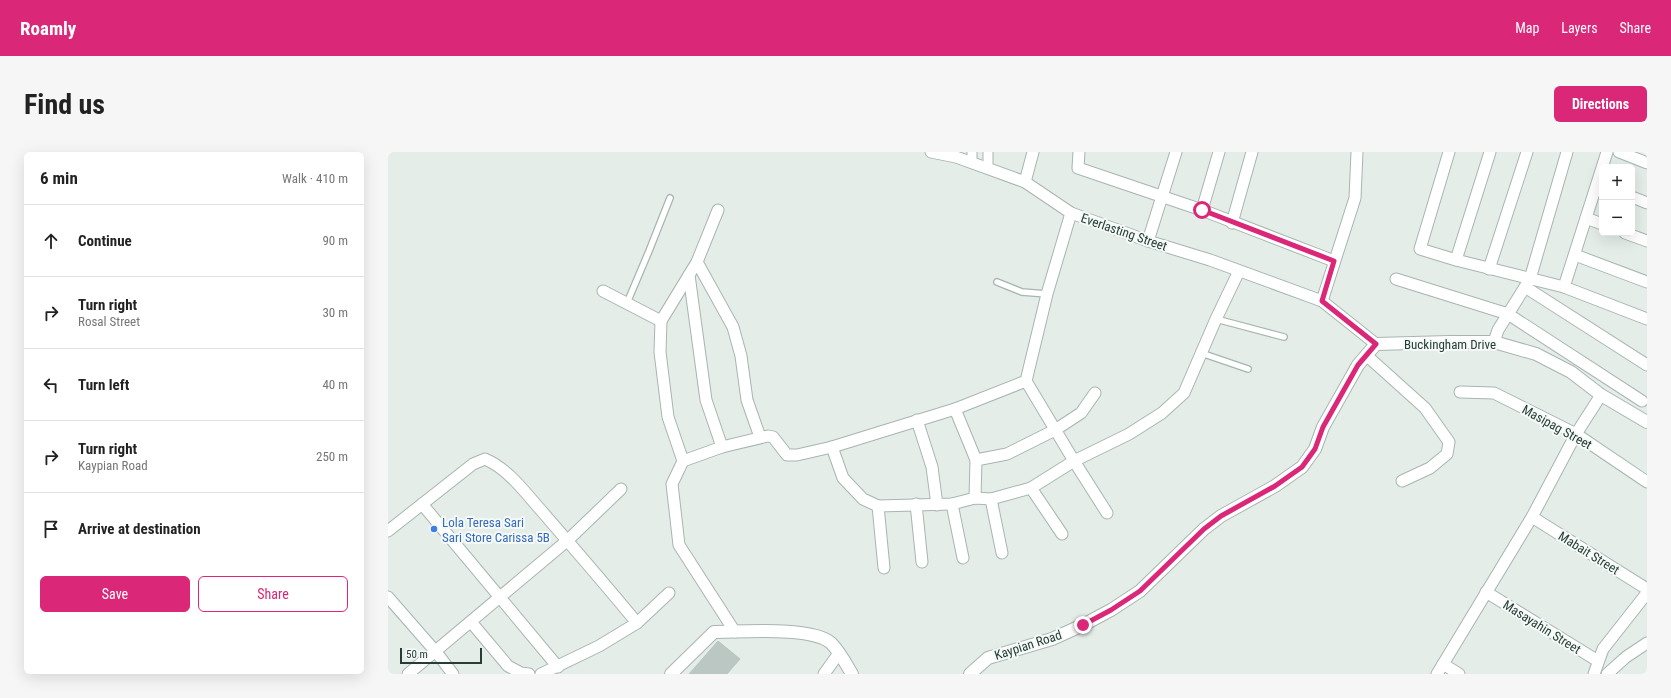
<!DOCTYPE html>
<meta charset="utf-8">
<style>
:root{--surface:#fff;--page:#f6f6f6;--text:#222;--muted:#767676;--line:#e0e0e0;--accent:#db2777}
body{margin:0;font-family:"Roboto Condensed",sans-serif;background:var(--page);color:var(--text)}
.controls{position:absolute;right:12px;top:12px;display:grid;overflow:hidden;border-radius:6px;box-shadow:0 4px 16px #0002}
.controls button{width:36px;height:36px;display:grid;place-items:center;padding:0;border:0;border-bottom:1px solid var(--line);background:var(--surface);color:var(--text);font:20px sans-serif}
.scale{position:absolute;left:12px;bottom:10px;width:82px;box-sizing:border-box;padding-left:4px;border:2px solid #263d37;border-top:0;font-size:11px;line-height:14px;white-space:nowrap;color:#263d37;-webkit-text-stroke:3px #f5f9f7;paint-order:stroke}
.stop{position:absolute;width:12px;height:12px;margin:-9px;border:3px solid #db2777;border-radius:50%;background:#fff}
.stop.end{background:#db2777;border-color:#fff;box-shadow:0 1px 4px #0008}
.list{margin:0;padding:0;list-style:none}
h2{display:flex;justify-content:space-between;align-items:center;height:52px;margin:0;padding:0 16px;font-size:17px}
h2 small{font-size:13px;font-weight:400;color:var(--muted)}
.list li{display:grid;grid-template-columns:26px 1fr auto;gap:12px;align-items:center;box-sizing:border-box;height:72px;padding:0 16px;border-top:1px solid var(--line)}
.list b{display:block;font-size:15px;white-space:nowrap}
.list p{margin:0;font-size:13px;white-space:nowrap;color:var(--muted)}
.list em{font-size:13px;font-style:normal;color:var(--muted)}
.actions{display:flex;gap:8px;padding:12px 16px}
.actions a{flex:1;padding:9px 0;border:1px solid var(--accent);border-radius:6px;text-align:center;font-size:14px;color:var(--accent)}
.actions .main{background:var(--accent);color:#fff}
.icon{flex:none;width:22px;height:22px;fill:none;stroke:currentColor;stroke-width:2;stroke-linecap:round;stroke-linejoin:round}
.map{position:relative;flex:none;width:1259px;height:522px;overflow:hidden;border-radius:6px}
header{display:flex;align-items:center;gap:24px;box-sizing:border-box;height:56px;padding:0 20px;background:var(--accent);color:#fff}
header strong{font-size:19px}
nav{display:flex;gap:22px;margin-inline-start:auto;font-size:14px}
.intro{display:flex;align-items:center;justify-content:space-between;box-sizing:border-box;height:96px;padding:0 24px}
h1{margin:0;font-size:28px}
.button{padding:10px 18px;border-radius:6px;background:var(--accent);color:#fff;font-size:14px;font-weight:700}
main{display:flex;gap:24px;padding:0 24px}
aside{flex:1;background:var(--surface);border-radius:6px;box-shadow:0 4px 16px #0002}
.map>svg:first-child{display:block}
.building{fill:#bac7c2;stroke:#b8c6c0}
.lines{fill:none;stroke-linecap:round;stroke-linejoin:round}
.service-casing{stroke:#a8b5b0;stroke-width:8}
.pedestrian-casing{stroke:#a8b5b0;stroke-width:11}
.minor-casing{stroke:#a8b5b0;stroke-width:13}
.tertiary-casing{stroke:#a8b5b0;stroke-width:14}
.service{stroke:#fff;stroke-width:5.5}
.pedestrian{stroke:#fff;stroke-width:9}
.minor{stroke:#fff;stroke-width:11}
.tertiary{stroke:#fff;stroke-width:12}
.route{stroke:#db2777;stroke-width:5}
.shop-dot{fill:#3f7fe0;stroke:#f5f9f7;stroke-width:1.5}
.labels{text-anchor:middle;dominant-baseline:central;stroke-width:4;stroke-linejoin:round;paint-order:stroke}
.street-label{font-size:13px;fill:#263d37;stroke:#f5f9f7}
.shop-label{font-size:13px;fill:#366cbe;stroke:#f5f9f7;text-anchor:start}
</style>
<header>
<strong>Roamly</strong>
<nav><a>Map</a><a>Layers</a><a>Share</a></nav>
</header>
<div class="intro"><h1>Find us</h1><a class="button">Directions</a></div>
<main>
<aside>
<h2>6 min<small>Walk · 410 m</small></h2>
<ul class="list">
<li><svg class="icon" aria-label="ahead" viewBox="0 0 24 24"><path d="M12 20V5M6 11l6-6 6 6"/></svg><div><b>Continue</b></div><em>90 m</em></li>
<li><svg class="icon" aria-label="right" viewBox="0 0 24 24"><path d="M7 20v-9h11M14 6l5 5-5 5"/></svg><div><b>Turn right</b><p>Rosal Street</p></div><em>30 m</em></li>
<li><svg class="icon" aria-label="left" viewBox="0 0 24 24"><path d="M17 20v-9H6M10 6l-5 5 5 5"/></svg><div><b>Turn left</b></div><em>40 m</em></li>
<li><svg class="icon" aria-label="right" viewBox="0 0 24 24"><path d="M7 20v-9h11M14 6l5 5-5 5"/></svg><div><b>Turn right</b><p>Kaypian Road</p></div><em>250 m</em></li>
<li><svg class="icon" aria-label="arrive" viewBox="0 0 24 24"><path d="M6 21V4h12l-3 4 3 4H6"/></svg><div><b>Arrive at destination</b></div></li>
</ul>
<div class="actions"><a class="main">Save</a><a>Share</a></div>
</aside>
<div class="map">
<svg width="1259" height="522" viewBox="0 0 1259 522">
<rect width="100%" height="100%" fill="#e5ede9"/>
<polygon class="building" points="330,489 352,507 339,522 301,522"/>
<g class="lines">
<g class="service-casing">
<g id="service">
<polyline points="609,130 634,140 659,142"/>
<polyline points="239,151 261,99 282,46"/>
<polyline points="828,167 896,185"/>
<polyline points="813,201 860,217"/>
</g>
</g>
<g class="pedestrian-casing">
<g id="pedestrian">
<polyline points="600,0 600,17"/>
<polyline points="584,11 584,0"/>
</g>
</g>
<g class="minor-casing">
<g id="minor">
<polyline points="543,0 568,5 637,30 683,61 760,89 822,108 934,149 988,192"/>
<polyline points="691,0 690,16 814,58 946,109"/>
<polyline points="1061,0 1032,97 1068,108 1176,135 1259,167"/>
<polyline points="1231,0 1259,11"/>
<polyline points="637,30 645,0"/>
<polyline points="1244,45 1259,51"/>
<polyline points="814,58 831,0"/>
<polyline points="1198,66 1214,72"/>
<polyline points="844,71 864,0"/>
<polyline points="1237,81 1259,89"/>
<polyline points="760,89 788,0"/>
<polyline points="1187,103 1259,130"/>
<polyline points="1068,108 1102,0"/>
<polyline points="309,110 345,175 353,204 359,248 372,285"/>
<polyline points="1101,117 1139,0"/>
<polyline points="301,123 318,248 334,295"/>
<polyline points="1008,127 1120,162 1254,249"/>
<polyline points="1137,135 1259,213"/>
<polyline points="1176,135 1219,0"/>
<polyline points="215,139 273,169 272,200 280,265 295,309 334,295 380,284 385,285 399,303 409,303 444,295 567,257 638,229 659,142 683,61"/>
<polyline points="934,149 967,46 969,0"/>
<polyline points="273,169 309,110 330,58"/>
<polyline points="1106,190 1110,178 1142,127 1179,0"/>
<polyline points="978,203 1037,256 1061,290 1059,302 1042,316 1014,329"/>
<polyline points="638,229 686,309 719,361"/>
<polyline points="1072,240 1106,241 1188,282 1259,330"/>
<polyline points="567,257 588,308 587,346"/>
<polyline points="529,268 544,315 549,353"/>
<polyline points="444,295 455,326 475,347 490,354 564,352 587,346 603,347 643,336 686,309 741,282 774,261 796,241 828,167 851,119"/>
<polyline points="588,308 619,302 667,278 693,261 707,241"/>
<polyline points="295,309 284,332 291,393 347,480"/>
<polyline points="643,336 674,382"/>
<polyline points="603,347 614,401"/>
<polyline points="34,352 170,515"/>
<polyline points="528,352 534,410"/>
<polyline points="564,352 575,406"/>
<polyline points="490,354 496,416"/>
<polyline points="1144,365 1259,437"/>
<path d="M0 379 85 312 97 307C120 317 135 338 151 356 184 394 217 432 249 471"/>
<polyline points="1098,440 1210,509"/>
<polyline points="0,445 48,500 65,522"/>
<polyline points="83,470 120,514 133,521 141,522"/>
<polyline points="1055,512 1071,522"/>
<polyline points="20,522 180,388 233,337"/>
<polyline points="153,522 211,494 249,471 281,441"/>
<polyline points="436,522 451,501"/>
<polyline points="1049,522 1144,365 1188,282 1213,243"/>
<polyline points="1206,522 1215,497 1259,441"/>
<polyline points="1219,522 1238,505 1259,491"/>
</g>
</g>
<g class="tertiary-casing">
<g id="tertiary">
<path d="M283 522 326 480C353 480 424 474 443 491 452 500 458 512 464 522"/>
<polyline points="582,522 600,506 664,487 695,473 723,458 752,439 816,377 833,364 887,334 914,315 927,297 935,275 970,213 988,192 1062,190 1106,190 1148,202 1183,220 1213,243 1259,270"/>
</g>
</g>
<use href="#service" class="service"/>
<use href="#pedestrian" class="pedestrian"/>
<use href="#minor" class="minor"/>
<use href="#tertiary" class="tertiary"/>
</g>
<g class="lines">
<polyline class="route" points="695,473 723,458 752,439 816,377 833,364 887,334 914,315 927,297 935,275 970,213 988,192 934,149 946,109 814,58"/>
</g>
<circle class="shop-dot" cx="46" cy="377" r="4"/>
<g class="labels">
<g class="street-label">
<text transform="translate(736 80) rotate(19)">Everlasting Street</text>
<text x="1062" y="192">Buckingham Drive</text>
<text transform="translate(1169 275) rotate(29)">Masipag Street</text>
<text transform="translate(1201 401) rotate(32)">Mabait Street</text>
<text transform="translate(1154 475) rotate(32)">Masayahin Street</text>
<text transform="translate(640 493) rotate(-18)">Kaypian Road</text>
</g>
<g class="shop-label">
<text x="54" y="370">Lola Teresa Sari<tspan x="54" dy="15">Sari Store Carissa 5B</tspan></text>
</g>
</g>
</svg>
<div class="controls">
<button>+</button>
<button>−</button>
</div>
<div class="scale">50 m</div>
<div class="stop" style="left:814px;top:58px"></div>
<div class="stop end" style="left:695px;top:473px"></div>
</div>
</main>
